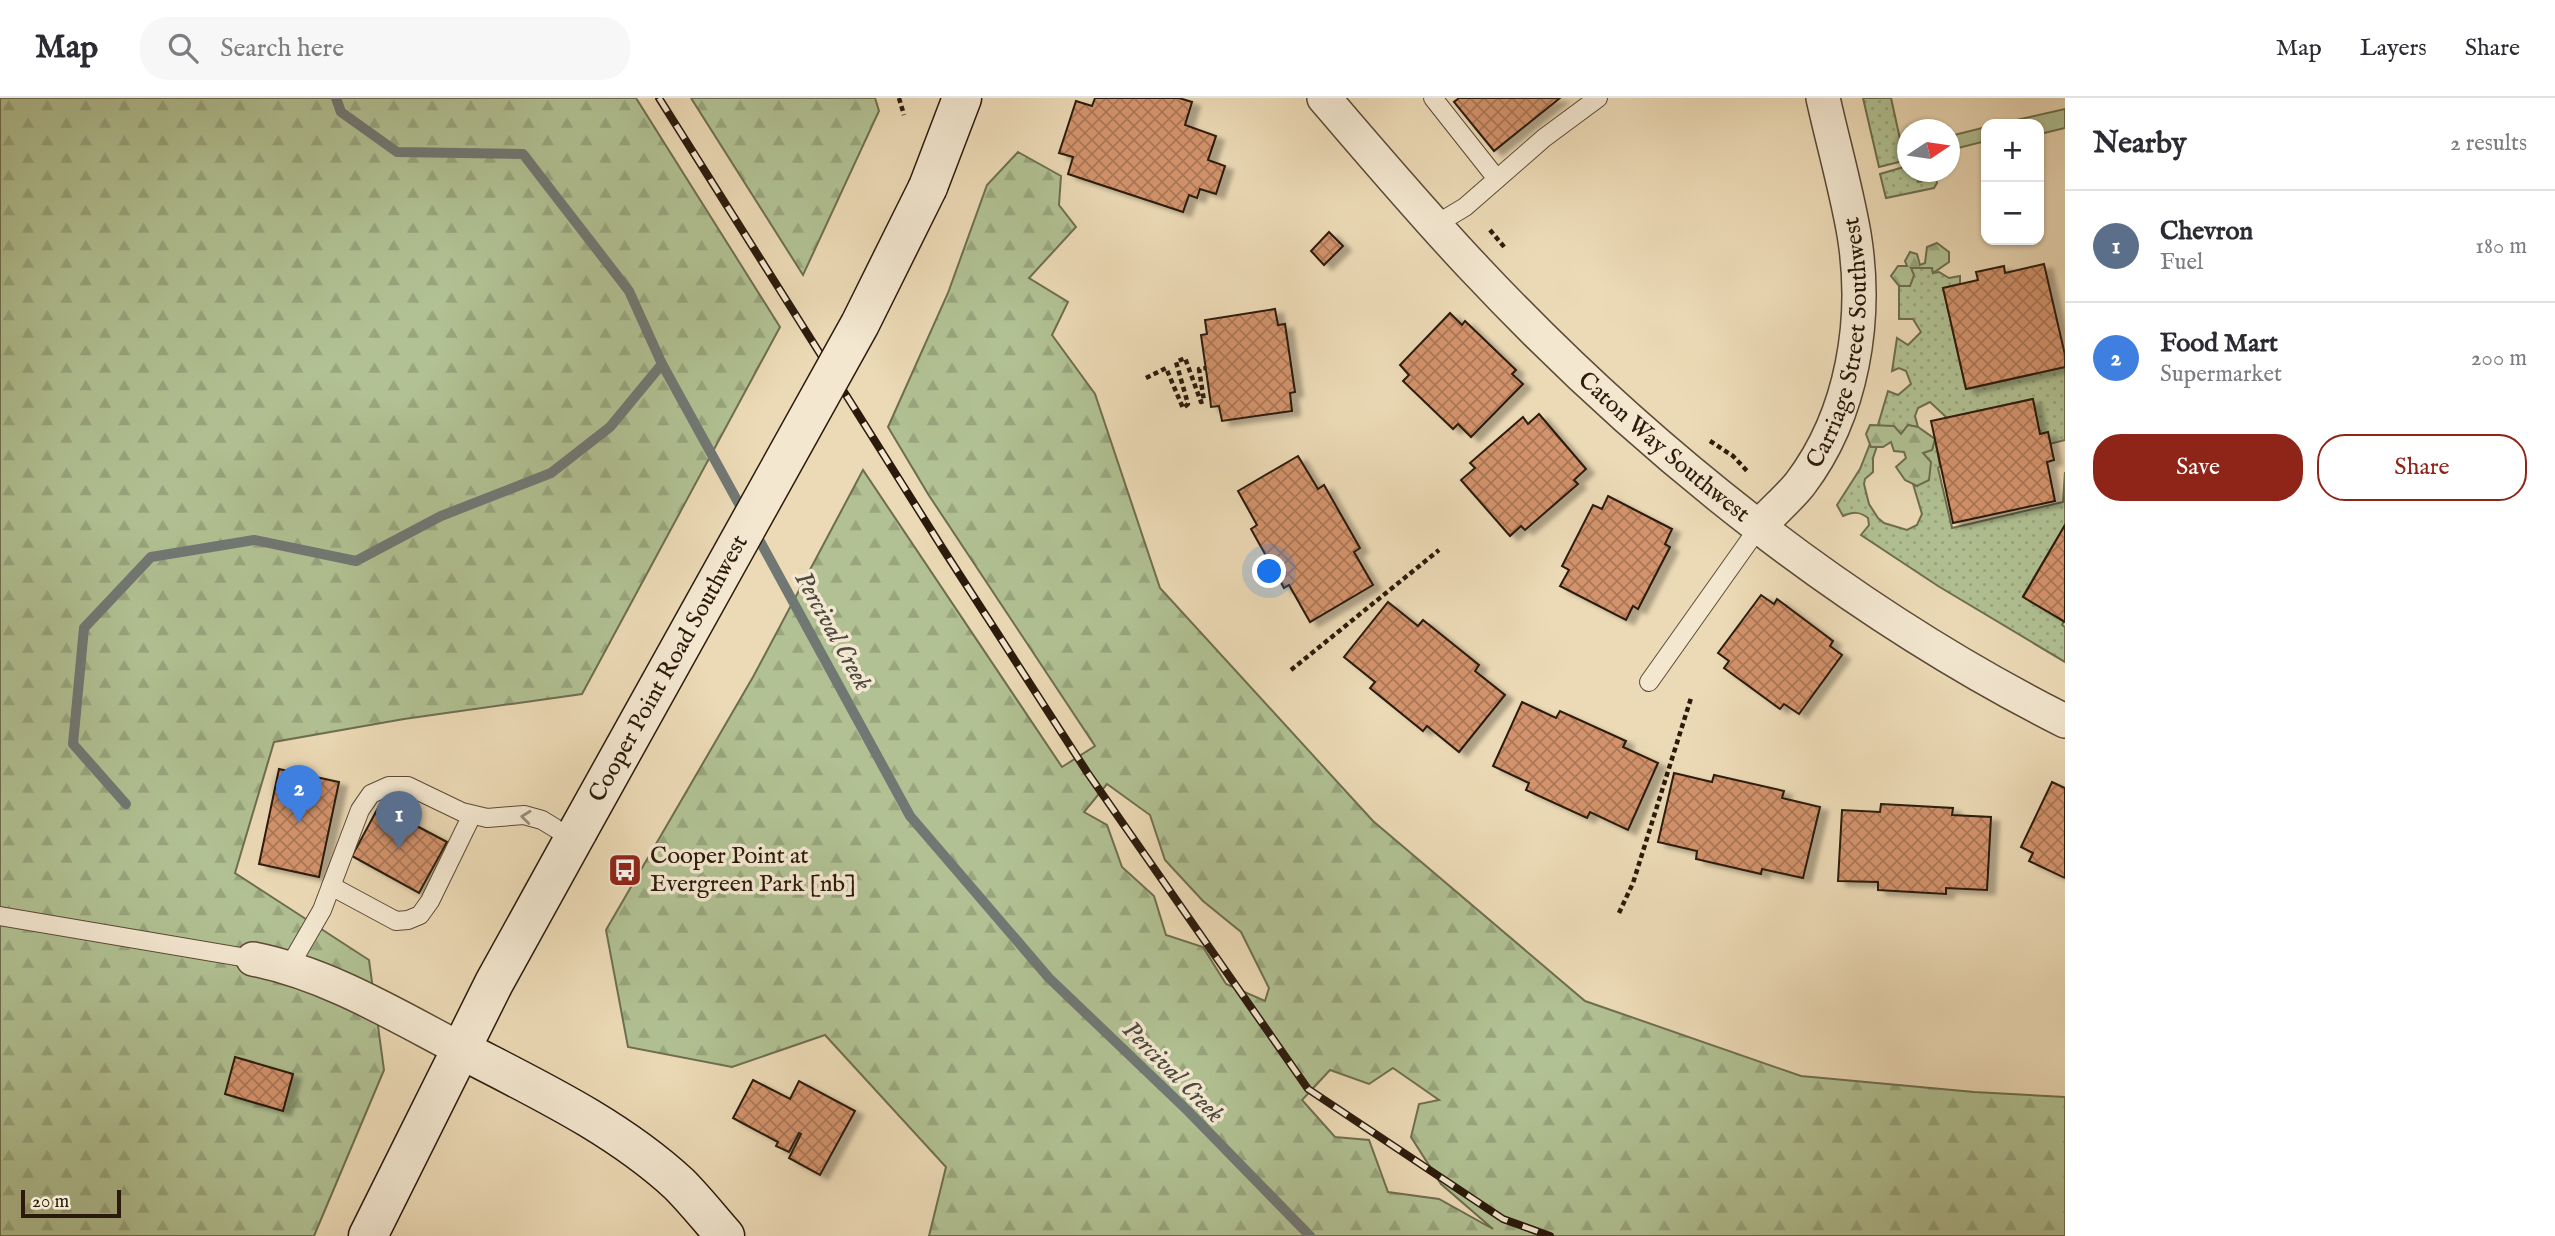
<!DOCTYPE html>
<meta charset="utf-8">
<style>
:root{--surface:#fff;--page:#f7f7f7;--text:#2b2b33;--muted:#7c7c81;--line:#e1e1e2;--accent:#8f2418}
body{margin:0;font-family:"IM FELL English",serif;background:var(--page);color:var(--text)}
.controls{position:absolute;right:21px;top:21px;display:grid;overflow:hidden;border-radius:14px;box-shadow:0 2px 5px #0004}
.controls button{width:63px;height:63px;display:grid;place-items:center;padding:0;border:0;border-bottom:2px solid var(--line);background:var(--surface);color:var(--text);font:35px sans-serif}
.compass{position:absolute;left:1897px;top:21px;width:63px;height:63px;border-radius:50%;background:var(--surface);box-shadow:0 2px 5px #0004;rotate:77deg}
.scale{position:absolute;left:21px;bottom:18px;width:100px;box-sizing:border-box;padding-left:7px;border:4px solid #2b1a0b;border-top:0;font-size:19px;line-height:24px;white-space:nowrap;color:#2b1a0b;-webkit-text-stroke:5px #f3e7d0;paint-order:stroke}
.you{position:absolute;left:1270px;top:474px;width:24px;height:24px;margin:-18px;border:5px solid #fff;border-radius:50%;background:#1a73e8;box-shadow:0 0 0 10px #1a73e833}
.badge{display:grid;place-items:center;width:46px;height:46px;border-radius:50%;background:var(--accent);color:#fff;font-size:23px;font-weight:700}
.pin{position:absolute;translate:-50% -58px;filter:drop-shadow(0 2px 4px #0008)}
.pin::after{content:'';position:absolute;top:37px;width:24px;height:21px;background:inherit;clip-path:polygon(0 0,100% 0,50% 100%)}
.list{margin:0;padding:0;list-style:none}
h2{display:flex;justify-content:space-between;align-items:center;height:91px;margin:0;padding:0 28px;font-size:30px}
h2 small{font-size:23px;font-weight:400;color:var(--muted)}
.list li{display:grid;grid-template-columns:46px 1fr auto;gap:21px;align-items:center;box-sizing:border-box;height:112px;padding:0 28px;border-top:2px solid var(--line)}
.list b{display:block;font-size:26px;white-space:nowrap}
.list p{margin:0;font-size:23px;white-space:nowrap;color:var(--muted)}
.list em{font-size:23px;font-style:normal;color:var(--muted)}
.actions{display:flex;gap:14px;padding:21px 28px}
.actions a{flex:1;padding:16px 0;border:2px solid var(--accent);border-radius:28px;text-align:center;font-size:24px;color:var(--accent)}
.actions .main{background:var(--accent);color:#fff}
.icon{flex:none;width:38px;height:38px;fill:none;stroke:currentColor;stroke-width:2;stroke-linecap:round;stroke-linejoin:round}
.map{position:relative;flex:none;width:2065px;height:1138px;overflow:hidden}
header{display:flex;align-items:center;gap:42px;box-sizing:border-box;height:98px;padding:0 35px;background:var(--surface);border-bottom:2px solid var(--line)}
header strong{font-size:33px}
nav{display:flex;gap:38px;margin-inline-start:auto;font-size:24px}
.search{width:490px;height:63px;background:var(--page);display:flex;align-items:center;gap:18px;box-sizing:border-box;padding:0 24px;border-radius:28px;color:var(--muted);font-size:26px}
main{display:flex}
aside{flex:1;background:var(--surface)}
.map>svg:first-child{display:block}
.grass{fill:url(#grass-dots);stroke:#6e6e4f;stroke-width:2}
.forest{fill:url(#forest-firs);stroke:#6e6e4f;stroke-width:2;fill-rule:evenodd}
.garden{fill:#b1c193;stroke:#6e6e4f;stroke-width:2}
.lines{fill:none;stroke-linecap:round;stroke-linejoin:round}
.stream{stroke:#717874;stroke-width:10}
.building{fill:url(#building-cross-hatch);stroke:#2b1a0b;stroke-width:2;filter:url(#shadow)}
.lane-casing{stroke:#5b4a36;stroke-width:20}
.street-casing{stroke:#5b4a36;stroke-width:36}
.secondary-casing{stroke:#2b1a0b;stroke-width:41}
.path{stroke:#2b1a0b;stroke-width:4.5;stroke-dasharray:5 3.5;stroke-linecap:butt}
.lane{stroke:#f3e7d0;stroke-width:18}
.street{stroke:#f3e7d0;stroke-width:33}
.secondary{stroke:#f3e7d0;stroke-width:38}
.rail-casing{stroke:#2b1a0b;stroke-width:8}
.rail{stroke:#f3e7d0;stroke-width:5;stroke-dasharray:16;stroke-linecap:butt}
.secondary-bridge-casing{stroke:#2b1a0b;stroke-width:41;stroke-linecap:butt}
.secondary-bridge{stroke:#f3e7d0;stroke-width:38}
.oneway{stroke:#998b77}
.labels{text-anchor:middle;dominant-baseline:central;stroke-width:7;stroke-linejoin:round;paint-order:stroke}
.street-label{font-size:24px;fill:#2b1a0b;stroke:#f3e7d0}
.poi-label{font-size:24px;fill:#2b1a0b;stroke:#f3e7d0;text-anchor:start}
.water-label{font-size:26px;font-style:italic;fill:#4e4940;stroke:#f3e7d0}
</style>
<header>
<strong>Map</strong>
<div class="search"><svg class="icon" aria-label="search" viewBox="0 0 24 24"><circle cx="10" cy="10" r="6"/><path d="M15 15l6 6"/></svg>Search here</div>
<nav><a>Map</a><a>Layers</a><a>Share</a></nav>
</header>
<main>
<div class="map">
<svg width="2065" height="1138" viewBox="0 0 2065 1138">
<defs>
<pattern id="grass-dots" width="8" height="8" patternUnits="userSpaceOnUse" patternTransform="scale(1.75)"><rect width="8" height="8" fill="#b1c193"/><path d="M2 2h.1M6 6h.1" fill="none" stroke="#98a57d" stroke-width="1.8" stroke-linecap="round"/></pattern>
<pattern id="forest-firs" width="22" height="20" patternUnits="userSpaceOnUse" patternTransform="scale(1.75)"><rect width="22" height="20" fill="#b1c193"/><path d="M5 1l3.5 6h-7zM16 11l3.5 6h-7z" fill="#98a57d"/></pattern>
<pattern id="building-cross-hatch" width="8" height="8" patternUnits="userSpaceOnUse" patternTransform="scale(1.75)"><rect width="8" height="8" fill="#d3936c"/><path d="M0 0l8 8M0 8l8-8" fill="none" stroke="#ab7757"/></pattern>
<filter id="shadow"><feDropShadow dx="8" dy="4.5" stdDeviation="2" flood-color="#0004"/></filter>
</defs>
<rect width="100%" height="100%" fill="#ecdab6"/>
<filter id="stains"><feTurbulence type="fractalNoise" baseFrequency=".00286" numOctaves="4"/><feColorMatrix values="0 0 0 0 .2 0 0 0 0 .09 0 0 0 0 .02 0 0 0 .5 -.17"/></filter>
<radialGradient id="worn" r=".72"><stop offset=".6" stop-color="#630" stop-opacity="0"/><stop offset="1" stop-color="#630" stop-opacity=".3"/></radialGradient>
<g class="grass">
<polygon points="1863,0 1891,0 1902,50 1907,50 1907,62 1879,69"/>
<polygon points="1907,68 1908,74 1914,74 1918,84 1930,82 1930,74 1934,74 1937,85 1934,90 1886,100 1880,76"/>
<polygon points="1911,170 1932,170 1933,175 1939,174 1949,180 1960,178 1960,186 1943,190 1966,291 2065,269 2065,342 2050,346 2040,336 2032,301 1947,320 1930,304 1918,310 1915,318 1918,329 1908,327 1901,336 1878,327 1888,293 1898,297 1911,286 1906,273 1899,270 1892,273 1897,240 1908,247 1921,234 1913,221 1899,221 1899,188 1910,188"/>
<path d="M1935 341 1940 368 1938 370 1952 430 2063 404 2065 374V427L2023 498 2064 523 2062 527 2065 529V564L1938 488 1861 437 1869 427 1868 420C1859 413 1853 414 1843 418L1837 407 1860 371 1870 346 1872 349 1877 348 1873 360V374L1865 381 1864 386 1869 406 1878 420 1884 425 1907 432 1917 427 1922 416 1913 386 1917 388 1922 355 1932 352Z"/>
</g>
<g class="forest">
<polygon points="0,0 636,0 780,229 582,596 404,621 274,644 235,775 369,862 384,972 314,1138 0,1138"/>
<polygon points="691,0 875,0 879,13 803,177"/>
<path d="M1018 54 1061 78 1059 107 1076 129 1029 180 1068 204 1052 237 1095 296 1160 490 1373 723 1585 903 1801 978 1974 994 2065 999V1138H929L946 1069 825 937 732 969 628 949 606 832 753 579 863 372 1062 669 1095 648 928 396 888 329 948 195 987 87ZM1107 686 1150 717 1165 762 1203 803 1241 834 1269 890 1265 903 1226 886 1203 849 1166 837 1154 798 1122 769 1107 727 1084 714ZM1393 970 1439 1002 1419 1006 1411 1039 1441 1086 1493 1131 1439 1101 1388 1094 1369 1042 1335 1039 1302 1002 1330 972 1369 986Z"/>
<polygon points="1937,145 1949,154 1949,164 1933,175 1932,170 1911,170 1914,177 1910,188 1899,188 1891,178 1898,168 1907,168 1905,163 1910,154 1917,156 1920,167 1925,165 1927,149"/>
<polygon points="1870,327 1894,328 1901,336 1908,327 1918,329 1935,341 1932,352 1923,355 1931,364 1929,382 1917,388 1905,382 1896,369 1906,360 1904,354 1894,353 1891,344 1883,349 1871,349 1866,336"/>
</g>
<g class="garden">
<polygon points="2065,11 2065,30 2040,36 2039,26 1999,26"/>
<polygon points="1986,29 1986,43 1950,52 1950,38"/>
</g>
<g class="lines">
<g class="stream">
<polyline points="336,0 341,14 397,54 523,56 629,193 662,266 744,415"/>
<polyline points="755,434 910,718 1049,880 1188,1013 1310,1138"/>
<polyline points="126,706 73,646 84,530 151,459 254,442 356,463 441,418 551,375 610,329 662,266"/>
</g>
</g>
<g class="building">
<polygon points="1095,0 1179,0 1192,4 1185,27 1216,38 1208,62 1225,68 1216,96 1200,91 1197,100 1189,97 1183,114 1068,76 1073,59 1059,55 1076,3 1092,8"/>
<polygon points="1459,0 1560,0 1494,53 1454,4"/>
<polygon points="1329,134 1343,148 1324,167 1311,153"/>
<polygon points="2044,166 2065,257 2065,269 1966,291 1943,190 1978,182 1976,174 2004,168 2005,175"/>
<polygon points="1275,211 1278,227 1285,226 1295,294 1290,295 1292,313 1222,323 1219,308 1211,309 1210,300 1201,237 1207,236 1205,222"/>
<polygon points="1450,215 1462,227 1465,223 1516,272 1512,276 1523,286 1471,339 1458,326 1453,331 1403,283 1409,277 1400,267"/>
<polygon points="2033,301 2040,336 2048,334 2054,362 2047,364 2055,403 1953,425 1931,323"/>
<polygon points="1539,316 1586,371 1574,382 1578,386 1525,432 1521,428 1510,438 1461,382 1475,370 1470,365 1523,319 1528,326"/>
<polygon points="1298,358 1318,391 1324,387 1360,450 1354,454 1373,487 1310,524 1289,487 1284,490 1251,431 1257,427 1238,393"/>
<polygon points="1608,398 1672,431 1665,446 1670,449 1638,511 1633,508 1626,522 1560,488 1569,472 1562,468 1593,407 1602,411"/>
<polygon points="2065,427 2065,524 2023,499"/>
<polygon points="1761,497 1774,506 1777,501 1833,543 1830,548 1842,557 1799,616 1784,606 1780,611 1724,570 1729,563 1718,555"/>
<polygon points="1388,504 1418,528 1423,522 1479,567 1475,573 1505,597 1459,654 1427,628 1423,633 1370,590 1375,584 1344,559"/>
<polygon points="1522,604 1556,620 1560,613 1626,643 1623,649 1658,665 1628,732 1590,714 1587,720 1526,692 1529,685 1493,668"/>
<polygon points="279,671 339,684 319,779 259,766"/>
<polygon points="1674,675 1712,684 1714,677 1784,693 1782,700 1820,709 1803,780 1762,771 1761,776 1696,761 1697,753 1658,744"/>
<polygon points="2052,684 2065,690 2065,780 2029,763 2033,755 2021,749"/>
<polygon points="1881,706 1953,710 1952,717 1991,719 1987,792 1946,790 1946,796 1878,792 1878,784 1838,783 1842,712 1880,714"/>
<polygon points="379,708 447,744 419,795 352,758"/>
<polygon points="235,959 293,976 283,1013 225,996"/>
<polygon points="753,982 790,1001 799,983 855,1013 820,1077 789,1060 801,1036 799,1035 789,1054 776,1048 778,1044 733,1020"/>
</g>
<g class="lines">
<g class="lane-casing">
<g id="lane">
<polyline points="1433,0 1497,81"/>
<polyline points="1435,127 1465,109 1544,40 1598,0"/>
<polyline points="1649,584 1759,429"/>
<polyline points="331,788 396,823 408,822 420,817 430,803 472,717"/>
<polyline points="0,818 253,861"/>
<polyline points="289,869 322,812 360,712 371,696 389,688 408,688 462,714 487,720 524,717 542,722 573,741"/>
</g>
</g>
<g class="street-casing">
<g id="street">
<path id="s1" d="M1324 0C1374 58 1423 116 1475 171 1643 350 1845 512 2065 623"/>
<path id="s2" d="M1759 429C1772 414 1788 401 1800 386 1853 316 1868 221 1854 136 1846 90 1833 45 1823 0"/>
<path d="M253 861C328 876 395 917 462 952"/>
</g>
</g>
<g class="secondary-casing">
<g id="secondary">
<polyline points="928,89 962,0"/>
<path d="M462 952C537 991 616 1028 679 1086 695 1102 710 1121 725 1138"/>
<polyline points="368,1138 494,885 578,733"/>
</g>
</g>
<g class="path">
<polyline points="899,0 904,17"/>
<polyline points="1490,132 1505,150"/>
<polyline points="1146,280 1166,270 1183,310 1188,306 1176,264 1185,260 1201,304 1204,303 1199,271 1206,270"/>
<polyline points="1710,343 1733,358 1749,375"/>
<polyline points="1291,572 1439,452"/>
<polyline points="1619,815 1633,785 1691,600"/>
</g>
<use href="#lane" class="lane"/>
<use href="#street" class="street"/>
<use href="#secondary" class="secondary"/>
<g class="rail-casing">
<polyline id="rail" points="659,0 943,451 1087,674 1308,991 1503,1121 1550,1138"/>
</g>
<use href="#rail" class="rail"/>
<g class="secondary-bridge-casing">
<g id="secondary-bridge">
<path id="s3" d="M578 733 860 226 928 89"/>
</g>
</g>
<use href="#secondary-bridge" class="secondary-bridge"/>
</g>
<defs><path id="oneway-chevron" d="M-2-3.5L2.5 0L-2 3.5" fill="none" stroke-width="1.6" stroke-linecap="round" stroke-linejoin="round" transform="scale(1.75)"/></defs>
<use class="oneway" href="#oneway-chevron" transform="translate(526 719) rotate(-174)"/>
<defs>
<g id="bus-square" transform="scale(1.75)"><rect x="-9" y="-9" width="18" height="18" rx="4" fill="#8f2418" stroke="#f3e7d0"/><path d="M-5-6H5V4H4V6H2V4H-2V6H-4V4H-5ZM-3.5-4V0h7V-4ZM-3.5 1.2v1.5H-2V1.2ZM2 1.2v1.5H3.5V1.2Z" fill="#fff"/></g>
</defs>
<g fill-rule="evenodd">
<use href="#bus-square" x="625" y="772"/>
</g>
<g class="labels">
<g class="street-label">
<text stroke="none"><textPath href="#s2" startOffset="210">Carriage Street Southwest</textPath></text>
<text stroke="none"><textPath href="#s1" startOffset="488">Caton Way Southwest</textPath></text>
<text stroke="none"><textPath href="#s3" startOffset="186">Cooper Point Road Southwest</textPath></text>
</g>
<g class="poi-label">
<text x="650" y="758">Cooper Point at<tspan x="650" dy="28">Evergreen Park [nb]</tspan></text>
</g>
<g class="water-label">
<text transform="translate(833 533) rotate(61)">Percival Creek</text>
<text transform="translate(1173 974) rotate(45)">Percival Creek</text>
</g>
</g>
<rect width="100%" height="100%" filter="url(#stains)"/>
<rect width="100%" height="100%" fill="url(#worn)"/>
</svg>
<div class="controls">
<button>+</button>
<button>−</button>
</div>
<svg class="compass" viewBox="-18 -18 36 36"><path d="M0-13l5 13h-10z" fill="#e53935"/><path d="M0 13l5-13h-10z" fill="#7c7c81"/></svg>
<div class="scale">20 m</div>
<div class="you"></div>
<div class="pin badge" style="left:399px;top:751px;background:#5c6f8a">1</div>
<div class="pin badge" style="left:299px;top:725px;background:#3f7fe0">2</div>
</div>
<aside>
<h2>Nearby<small>2 results</small></h2>
<ul class="list">
<li><span class="badge" style="background:#5c6f8a">1</span><div><b>Chevron</b><p>Fuel</p></div><em>180 m</em></li>
<li><span class="badge" style="background:#3f7fe0">2</span><div><b>Food Mart</b><p>Supermarket</p></div><em>200 m</em></li>
</ul>
<div class="actions"><a class="main">Save</a><a>Share</a></div>
</aside>
</main>
